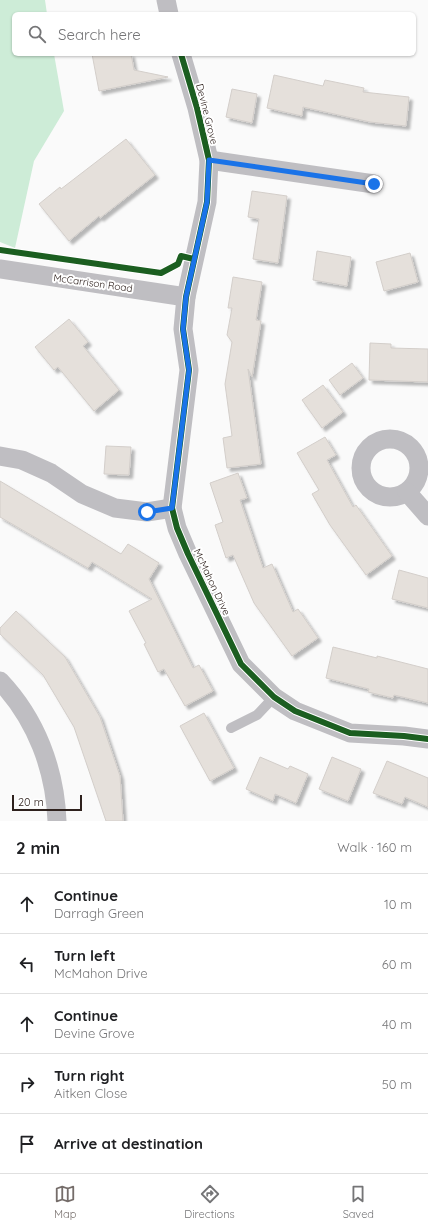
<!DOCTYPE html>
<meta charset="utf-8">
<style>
:root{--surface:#fff;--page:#f2f2f2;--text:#202124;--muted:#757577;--line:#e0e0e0;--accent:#756d6a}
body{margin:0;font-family:Quicksand,sans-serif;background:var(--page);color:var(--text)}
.scale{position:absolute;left:12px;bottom:10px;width:70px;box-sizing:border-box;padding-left:4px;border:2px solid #2e211d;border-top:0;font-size:11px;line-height:14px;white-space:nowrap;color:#2e211d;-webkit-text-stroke:3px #fff;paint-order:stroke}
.stop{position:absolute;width:12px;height:12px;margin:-9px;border:3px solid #1a73e8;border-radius:50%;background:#fff}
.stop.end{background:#1a73e8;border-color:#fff;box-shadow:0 1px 4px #0008}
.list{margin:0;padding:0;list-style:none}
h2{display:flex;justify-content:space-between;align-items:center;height:52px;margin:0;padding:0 16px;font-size:17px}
h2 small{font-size:13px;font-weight:400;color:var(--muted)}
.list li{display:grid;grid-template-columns:26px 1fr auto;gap:12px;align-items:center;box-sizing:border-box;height:60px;padding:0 16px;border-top:1px solid var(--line)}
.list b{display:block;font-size:15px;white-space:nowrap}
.list p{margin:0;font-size:13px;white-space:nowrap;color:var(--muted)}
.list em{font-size:13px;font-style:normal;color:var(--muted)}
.icon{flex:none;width:22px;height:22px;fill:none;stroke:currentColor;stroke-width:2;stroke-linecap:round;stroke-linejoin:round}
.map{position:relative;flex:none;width:428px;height:821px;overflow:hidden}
.search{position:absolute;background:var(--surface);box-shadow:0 1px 3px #0004;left:12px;right:12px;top:12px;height:44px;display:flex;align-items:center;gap:10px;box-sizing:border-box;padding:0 14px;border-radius:6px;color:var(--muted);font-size:15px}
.sheet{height:352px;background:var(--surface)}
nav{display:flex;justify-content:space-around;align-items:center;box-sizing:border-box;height:56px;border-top:1px solid var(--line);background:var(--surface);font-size:11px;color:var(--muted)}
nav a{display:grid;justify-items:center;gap:2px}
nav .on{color:var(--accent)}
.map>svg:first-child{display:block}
.green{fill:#cdecd7}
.building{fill:#e5e0db;stroke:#d3ceca;filter:url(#shadow)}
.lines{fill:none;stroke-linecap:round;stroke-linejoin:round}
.service{stroke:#bfbec2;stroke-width:10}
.minor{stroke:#bfbec2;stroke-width:19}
.cycleway-casing{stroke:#fff;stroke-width:8}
.cycleway{stroke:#1b5e20;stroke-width:6}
.route{stroke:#1a73e8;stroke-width:5}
.labels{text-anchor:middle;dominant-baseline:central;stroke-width:4;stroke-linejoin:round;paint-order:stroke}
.street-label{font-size:10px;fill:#2e211d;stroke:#fff}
</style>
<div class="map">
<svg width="428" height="821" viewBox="0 0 428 821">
<defs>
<filter id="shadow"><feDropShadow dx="3.5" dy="3.5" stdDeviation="1" flood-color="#0004"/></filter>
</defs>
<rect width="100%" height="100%" fill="#fafafa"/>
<polygon class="green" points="0,0 45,0 47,14 14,14 14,54 54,54 64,111 34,161 15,248 0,242"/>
<g class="building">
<polygon points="92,54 131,54 134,70 168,77 99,91"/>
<polygon points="274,75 323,86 325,80 364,88 363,92 409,97 406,126 370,122 303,107 302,116 267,108"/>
<polygon points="232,89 257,94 252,123 226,117"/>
<polygon points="126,139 155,175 100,218 99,216 69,241 39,204 60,187 61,189"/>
<polygon points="252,191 287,196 278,263 253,259 259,219 248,217"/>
<polygon points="317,251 351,257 347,286 313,280"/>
<polygon points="410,253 418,282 384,291 376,262"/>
<polygon points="233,277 262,282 256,320 261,321 252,377 248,369 261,464 227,468 223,438 232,436 225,384 232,342 227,335 232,308 228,308"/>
<polygon points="69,319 88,342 83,346 119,390 94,411 58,367 54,370 35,347"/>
<polygon points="370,343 391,344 391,348 428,349 428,382 369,380"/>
<polygon points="352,363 363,378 340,395 329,380"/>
<polygon points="323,385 343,412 322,428 302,400"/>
<polygon points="325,437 336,455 327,460 353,507 356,505 392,556 366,575 330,525 312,494 319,490 297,453"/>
<polygon points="106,446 131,447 129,475 104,474"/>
<polygon points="238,473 247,498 240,500 263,568 272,564 293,612 298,609 318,638 292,656 254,603 233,555 226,558 215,525 223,522 210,483"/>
<polygon points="0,481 121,554 128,544 159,563 149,579 193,668 199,665 213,691 185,706 164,669 158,672 144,644 146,643 129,611 152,599 92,562 88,568 0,517"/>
<polygon points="399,570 428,578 428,608 392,599"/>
<polygon points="16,611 65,657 100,717 120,776 123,821 106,821 74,727 43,675 0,634 0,628"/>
<polygon points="333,647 377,658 377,656 428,669 428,703 394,695 393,698 368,692 369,689 326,678"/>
<polygon points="204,713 234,768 210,781 180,726"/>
<polygon points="260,757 288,769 290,766 308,774 296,803 275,794 273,801 246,789"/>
<polygon points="332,757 361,769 348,801 319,789"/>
<polygon points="387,761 428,778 428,807 405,797 402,804 373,793"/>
</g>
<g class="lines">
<polyline class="service" points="231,728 257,715 274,697"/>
<g class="minor">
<polyline points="166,0 169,14"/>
<polyline points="181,54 197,108 209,160 207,202 186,297 183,329 189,370 172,508 177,528 188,554 241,664 274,697 295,711 350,733 404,736 428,739"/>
<polyline points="209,160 374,184"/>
<polyline points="0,269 186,297"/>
<circle cx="390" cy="468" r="29"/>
<polyline points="0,456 22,460 51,473 82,494 115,508 147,512 172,508"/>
<polyline points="407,492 428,516"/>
<path d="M0 681C36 719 55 769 57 821"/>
</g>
<g class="cycleway-casing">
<g id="cycleway">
<polyline points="181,54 197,108 209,160 207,202 186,297 183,329 189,370 172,508 177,528 188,554 241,664 274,697 295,711 350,733 404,736 428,739"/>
<polyline points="0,250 161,273 178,264 181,256 194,259"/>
</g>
</g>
<use href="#cycleway" class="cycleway"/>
</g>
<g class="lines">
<polyline class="route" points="147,512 172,508 189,370 183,329 186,297 207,202 209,160 374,184"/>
</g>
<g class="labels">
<g class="street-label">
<text transform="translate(207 114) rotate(76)">Devine Grove</text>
<text transform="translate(93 283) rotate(8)">McCarrison Road</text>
<text transform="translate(212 582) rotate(65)">McMahon Drive</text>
</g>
</g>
</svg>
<div class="scale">20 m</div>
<div class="stop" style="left:147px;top:512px"></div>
<div class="stop end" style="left:374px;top:184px"></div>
<div class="search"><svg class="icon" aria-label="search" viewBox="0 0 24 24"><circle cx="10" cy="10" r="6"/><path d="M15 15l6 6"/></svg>Search here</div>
</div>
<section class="sheet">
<h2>2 min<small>Walk · 160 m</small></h2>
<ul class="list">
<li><svg class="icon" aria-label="ahead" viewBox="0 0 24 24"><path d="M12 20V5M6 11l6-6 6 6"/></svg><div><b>Continue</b><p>Darragh Green</p></div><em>10 m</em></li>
<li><svg class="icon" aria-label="left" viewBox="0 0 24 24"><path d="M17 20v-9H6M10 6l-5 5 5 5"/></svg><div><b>Turn left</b><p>McMahon Drive</p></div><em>60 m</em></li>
<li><svg class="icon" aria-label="ahead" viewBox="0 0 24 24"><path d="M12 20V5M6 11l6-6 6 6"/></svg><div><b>Continue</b><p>Devine Grove</p></div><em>40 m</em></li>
<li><svg class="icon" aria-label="right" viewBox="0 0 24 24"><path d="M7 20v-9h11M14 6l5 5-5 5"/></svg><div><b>Turn right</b><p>Aitken Close</p></div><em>50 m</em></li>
<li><svg class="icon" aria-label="arrive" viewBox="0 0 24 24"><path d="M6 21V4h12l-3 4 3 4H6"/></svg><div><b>Arrive at destination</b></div></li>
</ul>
</section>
<nav>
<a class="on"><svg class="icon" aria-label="map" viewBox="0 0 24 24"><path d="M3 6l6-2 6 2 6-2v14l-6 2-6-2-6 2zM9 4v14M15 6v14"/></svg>Map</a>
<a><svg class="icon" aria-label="directions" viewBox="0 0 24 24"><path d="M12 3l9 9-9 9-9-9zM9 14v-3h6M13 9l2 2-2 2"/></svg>Directions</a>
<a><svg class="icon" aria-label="saved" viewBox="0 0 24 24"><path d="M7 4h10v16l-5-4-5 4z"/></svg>Saved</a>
</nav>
